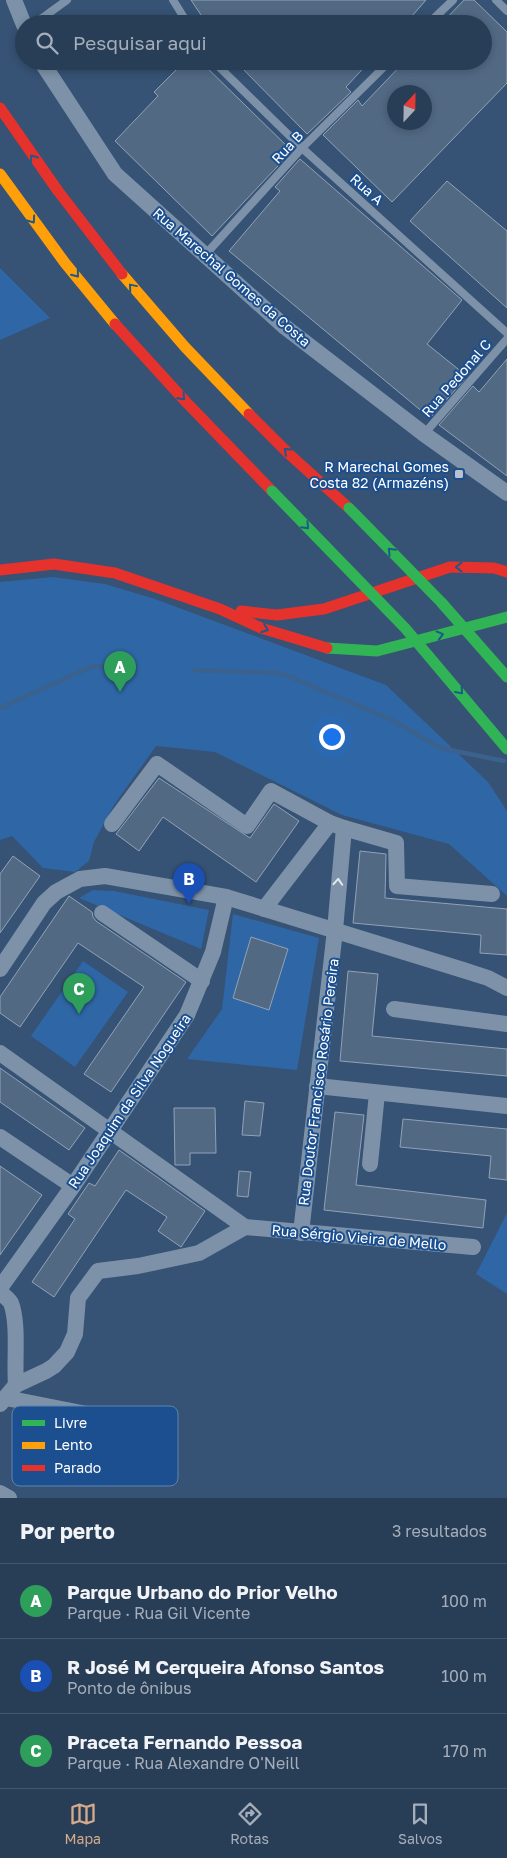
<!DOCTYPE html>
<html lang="pt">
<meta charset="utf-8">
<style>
:root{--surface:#283e57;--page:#30455d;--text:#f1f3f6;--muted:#a5aeba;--line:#44576d;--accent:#d6ab8b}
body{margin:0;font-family:"Golos Text",sans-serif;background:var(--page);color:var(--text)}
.compass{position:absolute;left:387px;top:85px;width:45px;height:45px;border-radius:50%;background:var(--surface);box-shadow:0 2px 8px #0003;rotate:22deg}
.you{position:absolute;left:331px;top:736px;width:18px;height:18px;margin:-12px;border:4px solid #fff;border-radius:50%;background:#1a73e8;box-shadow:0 0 0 8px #1a73e833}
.badge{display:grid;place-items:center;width:32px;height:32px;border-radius:50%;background:var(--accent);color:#fff;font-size:16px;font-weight:700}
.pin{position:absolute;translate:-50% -41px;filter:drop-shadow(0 1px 2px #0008)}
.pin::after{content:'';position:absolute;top:26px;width:18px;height:15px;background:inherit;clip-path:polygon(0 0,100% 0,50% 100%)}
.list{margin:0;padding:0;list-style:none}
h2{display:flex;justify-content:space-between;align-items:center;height:65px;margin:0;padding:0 20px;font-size:21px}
h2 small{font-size:16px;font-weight:400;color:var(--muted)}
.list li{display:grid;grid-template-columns:32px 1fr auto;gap:15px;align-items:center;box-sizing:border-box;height:75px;padding:0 20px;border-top:1px solid var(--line)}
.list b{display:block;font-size:19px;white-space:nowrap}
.list p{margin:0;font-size:16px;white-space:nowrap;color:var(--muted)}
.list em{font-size:16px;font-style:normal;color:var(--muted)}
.icon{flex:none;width:28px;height:28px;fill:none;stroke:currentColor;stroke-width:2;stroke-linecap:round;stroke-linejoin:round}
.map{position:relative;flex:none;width:507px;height:1498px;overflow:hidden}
.search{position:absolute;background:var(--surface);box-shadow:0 2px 8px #0003;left:15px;right:15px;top:15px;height:55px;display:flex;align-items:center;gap:12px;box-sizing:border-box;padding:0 18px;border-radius:28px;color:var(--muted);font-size:19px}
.sheet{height:290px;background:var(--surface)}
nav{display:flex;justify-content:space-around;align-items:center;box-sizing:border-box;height:70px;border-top:1px solid var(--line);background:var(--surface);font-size:14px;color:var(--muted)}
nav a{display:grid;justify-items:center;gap:2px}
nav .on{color:var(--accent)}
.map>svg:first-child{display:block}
.green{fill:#2f66a5}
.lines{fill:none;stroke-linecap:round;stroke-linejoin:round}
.stream{stroke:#3b618d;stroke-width:4.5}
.building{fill:#526984;stroke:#92a2b6;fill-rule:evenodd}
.lane{stroke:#7d92a8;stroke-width:8}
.street{stroke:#7d92a8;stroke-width:16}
.fast{stroke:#30b455;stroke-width:11}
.slow{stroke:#ff9f0a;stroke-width:11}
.jam{stroke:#e5322d;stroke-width:11}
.fast-bridge{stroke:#30b455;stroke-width:11}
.oneway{stroke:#1d5989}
.oneway2{stroke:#e5e9ee}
.poi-dot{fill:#b9c2ce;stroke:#1b4f8f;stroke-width:2}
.labels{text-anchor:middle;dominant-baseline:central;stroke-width:4;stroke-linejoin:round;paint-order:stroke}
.street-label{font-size:14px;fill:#fff;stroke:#1b4f8f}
.poi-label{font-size:14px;fill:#fff;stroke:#1b4f8f;text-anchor:end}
.key{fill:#1b4f8f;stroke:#5f84b1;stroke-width:1}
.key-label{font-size:14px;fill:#fff}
</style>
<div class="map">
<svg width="507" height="1498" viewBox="0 0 507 1498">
<rect width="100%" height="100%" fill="#365274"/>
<g class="green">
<polygon points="0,268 50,318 0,340"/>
<polygon points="53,577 105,584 155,599 386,685 488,782 507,811 507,896 449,844 342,815 215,752 156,746 114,805 94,842 89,861 75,872 43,868 12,836 0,840 0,582"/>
<polygon points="93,890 114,891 209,910 201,949 79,898"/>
<polygon points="233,914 319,938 297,1070 187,1059 222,1009"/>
<polygon points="83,961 128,992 75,1067 31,1036"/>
<polygon points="507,1213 507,1294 476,1274"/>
</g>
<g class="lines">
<g class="stream">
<polyline points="194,670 281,673 394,721 440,748 504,761"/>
<polyline points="0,708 93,666 109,667"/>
</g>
</g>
<g class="building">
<polygon points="191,0 426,0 405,24 207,24"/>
<path d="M464 0H474L507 32V83L392 202 323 135 358 100 362 106 405 61H483V24H441ZM394 92H424V122H394Z"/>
<polygon points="185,61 200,61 292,151 212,236 115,141 158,96 154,92"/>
<polygon points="235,61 370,61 346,87 351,92 307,134"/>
<polygon points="300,159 462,300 427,344 463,373 461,375 465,379 430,418 229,251 280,191 275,187"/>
<polygon points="447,181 507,231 507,308 410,221"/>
<polygon points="507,359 507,476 439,425 473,386 479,392"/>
<polygon points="159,778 250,838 274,804 299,821 256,882 163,817 139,851 116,834"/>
<polygon points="360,851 386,854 385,898 507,909 507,955 480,953 481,935 353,923"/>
<polygon points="13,856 40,876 0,933 0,874"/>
<polygon points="69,896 92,912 93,917 96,921 186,982 111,1092 84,1074 144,987 78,943 20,1027 0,1013 0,997"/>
<polygon points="251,937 288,949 269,1010 233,998"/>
<polygon points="348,971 378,974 372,1036 507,1049 507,1076 340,1061"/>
<polygon points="0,1068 85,1128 69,1150 0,1102"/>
<polygon points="245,1101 264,1103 260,1136 242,1135"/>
<polygon points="174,1108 215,1108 216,1153 190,1153 190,1165 175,1165"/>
<polygon points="335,1112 364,1115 356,1185 486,1200 483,1228 324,1210"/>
<polygon points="403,1119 507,1129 507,1180 489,1178 491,1156 400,1147"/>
<polygon points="119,1150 205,1211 181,1247 158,1231 167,1217 126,1190 54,1297 32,1282 75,1219 68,1214 89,1183 95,1186"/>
<polygon points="0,1166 42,1195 0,1255"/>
<polygon points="239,1171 251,1172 248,1197 237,1196"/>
</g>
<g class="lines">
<g class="lane">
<polyline points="173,0 188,24"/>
<polyline points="496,0 507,11"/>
<polyline points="34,24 67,0"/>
<polyline points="428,24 453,0"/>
<polyline points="213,61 302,148 507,333"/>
<polyline points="205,255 302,148 390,61"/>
<polyline points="424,434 507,339"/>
</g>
<g class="street">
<polyline points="14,0 24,25"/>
<polyline points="41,61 115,174 285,327 424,434 507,493"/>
<polyline points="112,824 157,764 247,826 271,791 330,823"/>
<polyline points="344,828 396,843 397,886 492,894"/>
<polyline points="264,909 330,823 344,828 335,930 301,1233"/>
<polyline points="102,913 202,981"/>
<polyline points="0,969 44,903 56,892 80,879 105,876 226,897 463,970 488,978 507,988"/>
<polyline points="394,1009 507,1024"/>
<polyline points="0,1053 245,1227 473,1247"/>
<polyline points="317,1086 507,1106"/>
<polyline points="0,1137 73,1186"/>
<polyline points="370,1164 377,1093"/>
<polyline points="0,1288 73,1186 187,1015 213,952 226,897"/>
<path d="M0 1292C3 1295 9 1299 11 1303 19 1324 14 1361 16 1385"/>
<polyline points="6,1398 127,1422"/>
<polyline points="0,1404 16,1385 46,1371 54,1366 67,1352 75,1334 78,1298 98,1271 138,1266 199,1253 245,1227"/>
<polyline points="0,1493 9,1498"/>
</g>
<polyline class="fast" points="327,648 377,651 507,617"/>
<g class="slow">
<polyline points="0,174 65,263 115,324"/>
<polyline points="122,274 185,347 249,414"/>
</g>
<g class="jam">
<polyline points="0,108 58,191 122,274"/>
<polyline points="115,324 186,402 272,491"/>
<polyline points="249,414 289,454 349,508"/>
<polyline points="0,570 54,564 115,573 220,609 261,628 327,648"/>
<polyline points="241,611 277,615 324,609 450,567 494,568 507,572"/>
</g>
<g class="fast-bridge">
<polyline points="272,491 405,628 507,749"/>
<polyline points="349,508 441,602 507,677"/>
</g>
</g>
<defs><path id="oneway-chevron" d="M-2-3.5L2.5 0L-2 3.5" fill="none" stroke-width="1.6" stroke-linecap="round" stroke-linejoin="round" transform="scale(1.25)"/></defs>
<g class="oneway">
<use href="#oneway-chevron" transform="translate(33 158) rotate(-126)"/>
<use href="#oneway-chevron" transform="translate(32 220) rotate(55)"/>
<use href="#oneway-chevron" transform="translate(76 274) rotate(51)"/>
<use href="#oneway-chevron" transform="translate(132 287) rotate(-130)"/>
<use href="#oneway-chevron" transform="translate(182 397) rotate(47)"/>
<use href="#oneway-chevron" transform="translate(287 451) rotate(-138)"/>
<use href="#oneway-chevron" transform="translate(306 526) rotate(46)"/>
<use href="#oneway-chevron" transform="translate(391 551) rotate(-134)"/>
<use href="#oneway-chevron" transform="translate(459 567) rotate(-179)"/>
<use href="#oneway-chevron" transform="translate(265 629) rotate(20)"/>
<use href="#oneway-chevron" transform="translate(440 635) rotate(-15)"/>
<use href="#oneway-chevron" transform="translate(460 691) rotate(49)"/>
</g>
<use class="oneway2" href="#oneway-chevron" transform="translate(338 882) rotate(-86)"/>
<rect class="poi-dot" x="454" y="469" width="10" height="10" rx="2.5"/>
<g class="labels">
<g class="street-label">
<text transform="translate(287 147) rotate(-47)">Rua B</text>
<text transform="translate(367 189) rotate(42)">Rua A</text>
<text transform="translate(232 277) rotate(41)">Rua Marechal Gomes da Costa</text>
<text transform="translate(456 378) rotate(-49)">Rua Pedonal C</text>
<text transform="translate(318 1082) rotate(-83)">Rua Doutor Francisco Rosário Pereira</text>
<text transform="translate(129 1101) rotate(-56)">Rua Joaquim da Silva Nogueira</text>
<text transform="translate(359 1237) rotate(5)">Rua Sérgio Vieira de Mello</text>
</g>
<g class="poi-label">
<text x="449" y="466">R Marechal Gomes<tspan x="449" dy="16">Costa 82 (Armazéns)</tspan></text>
</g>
</g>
<rect x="12" y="1406" width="166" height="80" rx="8" class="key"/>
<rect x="22" y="1420" width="23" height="6" fill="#30b455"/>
<rect x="22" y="1442" width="23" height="7" fill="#ff9f0a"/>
<rect x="22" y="1465" width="23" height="6" fill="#e5322d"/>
<g class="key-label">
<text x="54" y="1428">Livre</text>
<text x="54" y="1450">Lento</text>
<text x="54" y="1473">Parado</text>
</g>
</svg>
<svg class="compass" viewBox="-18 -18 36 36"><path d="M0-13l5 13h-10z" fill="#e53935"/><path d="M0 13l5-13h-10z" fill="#a5aeba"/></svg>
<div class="you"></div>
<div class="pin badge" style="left:120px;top:692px;background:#2e9e5b">A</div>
<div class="pin badge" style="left:189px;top:904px;background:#1a4fb4">B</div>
<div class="pin badge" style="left:79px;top:1014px;background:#2e9e5b">C</div>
<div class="search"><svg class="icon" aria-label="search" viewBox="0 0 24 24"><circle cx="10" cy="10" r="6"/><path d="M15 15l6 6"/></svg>Pesquisar aqui</div>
</div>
<section class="sheet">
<h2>Por perto<small>3 resultados</small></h2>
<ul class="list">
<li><span class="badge" style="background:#2e9e5b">A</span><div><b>Parque Urbano do Prior Velho</b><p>Parque · Rua Gil Vicente</p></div><em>100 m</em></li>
<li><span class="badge" style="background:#1a4fb4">B</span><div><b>R José M Cerqueira Afonso Santos</b><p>Ponto de ônibus</p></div><em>100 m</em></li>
<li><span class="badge" style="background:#2e9e5b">C</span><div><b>Praceta Fernando Pessoa</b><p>Parque · Rua Alexandre O'Neill</p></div><em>170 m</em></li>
</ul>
</section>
<nav>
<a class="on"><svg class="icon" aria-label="map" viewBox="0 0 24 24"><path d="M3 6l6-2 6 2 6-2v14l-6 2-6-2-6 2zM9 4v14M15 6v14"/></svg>Mapa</a>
<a><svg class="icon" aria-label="directions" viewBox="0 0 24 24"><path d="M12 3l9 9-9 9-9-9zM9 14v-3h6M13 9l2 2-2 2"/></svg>Rotas</a>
<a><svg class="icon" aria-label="saved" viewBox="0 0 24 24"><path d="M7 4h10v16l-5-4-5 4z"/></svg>Salvos</a>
</nav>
